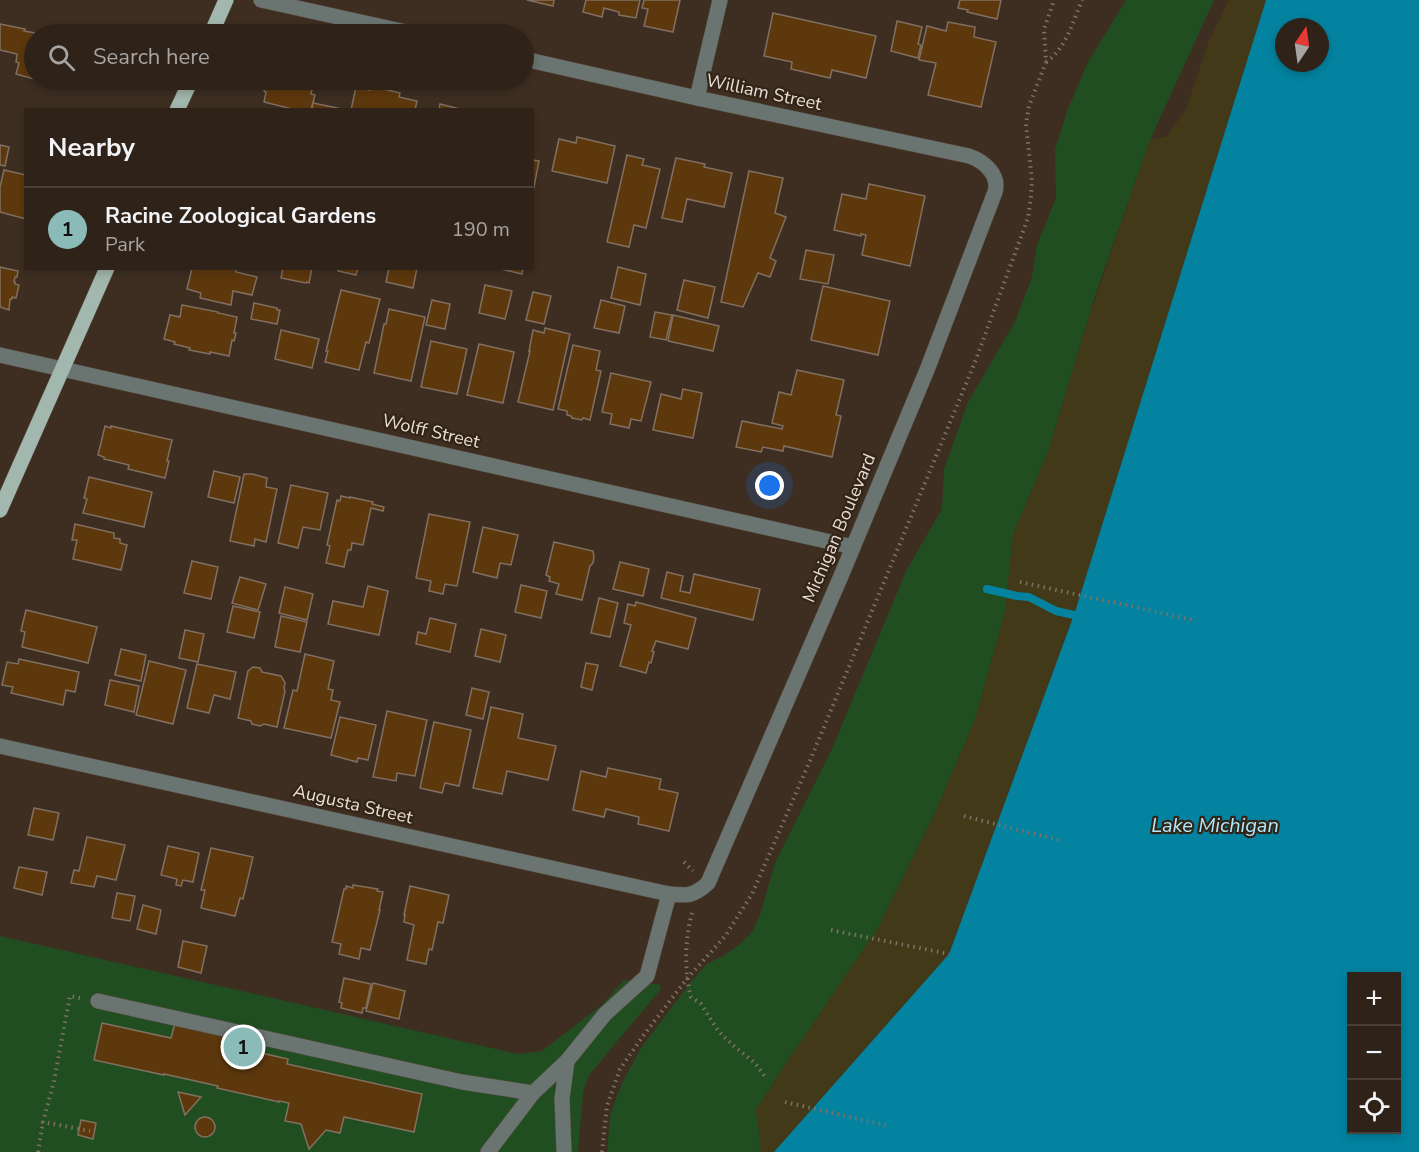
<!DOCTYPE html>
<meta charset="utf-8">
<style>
:root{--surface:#2e2219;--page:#362a22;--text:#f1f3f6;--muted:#a7a4a2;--line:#493f38;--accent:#8bbbb9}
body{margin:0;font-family:"Nunito Sans",sans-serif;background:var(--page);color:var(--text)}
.controls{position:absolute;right:18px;bottom:18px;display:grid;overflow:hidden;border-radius:0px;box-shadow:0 3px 9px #0003}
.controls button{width:54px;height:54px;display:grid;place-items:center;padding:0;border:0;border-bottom:2px solid var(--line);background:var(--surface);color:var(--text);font:30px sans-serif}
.compass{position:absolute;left:1275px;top:18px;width:54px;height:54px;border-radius:50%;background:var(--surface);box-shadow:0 3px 9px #0003;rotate:13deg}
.you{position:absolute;left:770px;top:486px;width:21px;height:21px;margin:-15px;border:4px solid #fff;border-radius:50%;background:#1a73e8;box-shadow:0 0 0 9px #1a73e833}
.badge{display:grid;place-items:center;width:39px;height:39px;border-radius:50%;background:var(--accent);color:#111;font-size:20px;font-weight:700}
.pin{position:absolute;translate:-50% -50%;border:3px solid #fff;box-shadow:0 2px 6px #0006}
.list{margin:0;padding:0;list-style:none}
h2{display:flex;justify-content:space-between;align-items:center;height:78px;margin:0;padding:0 24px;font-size:26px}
h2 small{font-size:20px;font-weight:400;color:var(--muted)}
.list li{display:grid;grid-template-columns:39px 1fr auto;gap:18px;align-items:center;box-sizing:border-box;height:84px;padding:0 24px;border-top:2px solid var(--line)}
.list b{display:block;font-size:22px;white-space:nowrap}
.list p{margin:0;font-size:20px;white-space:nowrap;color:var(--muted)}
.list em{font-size:20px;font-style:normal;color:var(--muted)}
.icon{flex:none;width:33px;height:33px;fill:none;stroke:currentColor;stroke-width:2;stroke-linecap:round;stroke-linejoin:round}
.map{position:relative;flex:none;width:1419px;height:1152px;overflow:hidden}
.search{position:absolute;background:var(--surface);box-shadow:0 3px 9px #0003;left:24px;top:24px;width:510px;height:66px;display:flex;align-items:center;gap:15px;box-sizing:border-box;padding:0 21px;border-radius:33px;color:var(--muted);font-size:22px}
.panel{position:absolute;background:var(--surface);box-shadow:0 3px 9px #0003;left:24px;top:108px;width:510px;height:162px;border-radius:0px}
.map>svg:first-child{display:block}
.green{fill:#214e21}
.sand{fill:#413918}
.water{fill:#0383a0;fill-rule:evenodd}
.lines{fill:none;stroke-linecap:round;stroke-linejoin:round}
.stream{stroke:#0383a0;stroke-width:8}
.building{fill:#5e380d;stroke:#817061;stroke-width:1.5}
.minor-casing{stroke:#584a3e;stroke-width:16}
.major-casing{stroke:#584a3e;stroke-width:16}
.path{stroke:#7f7166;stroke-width:4;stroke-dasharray:1.5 4.5;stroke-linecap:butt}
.minor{stroke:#6a7470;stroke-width:15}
.major{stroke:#a2b7ad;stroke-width:15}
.labels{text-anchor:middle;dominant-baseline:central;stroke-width:4.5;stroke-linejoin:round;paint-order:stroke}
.street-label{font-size:18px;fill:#e7ddd5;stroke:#322417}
.water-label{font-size:20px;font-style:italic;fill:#b0e9fc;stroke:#322417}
</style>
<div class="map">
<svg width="1419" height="1152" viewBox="0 0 1419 1152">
<rect width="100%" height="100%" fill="#3d2e21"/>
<g class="green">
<polygon points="1126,0 1214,0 1150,140 1094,299 1048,452 1013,534 1005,612 975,720 935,813 878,928 783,1068 756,1110 761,1147 759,1152 607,1152 610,1115 622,1083 641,1048 690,983 707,964 723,956 739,945 752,932 760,915 775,863 831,751 907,569 942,509 944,469 968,402 1015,322 1032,277 1037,245 1056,198 1055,150 1067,111 1088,62"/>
<polygon points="0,936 518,1054 542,1051 602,1005 624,980 661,985 660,990 589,1075 583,1092 578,1152 0,1152"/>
</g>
<polygon class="sand" points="1229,0 1266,0 1074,615 949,954 774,1152 759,1152 761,1147 756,1110 783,1068 878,928 935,813 975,720 1005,612 1013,534 1048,452 1090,314 1150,140 1167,136 1186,109 1208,43"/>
<path class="water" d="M1266 0H1419V1152H774L949 954 1074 615ZM1284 27H1320V63H1284ZM1352 976H1396V1130H1352Z"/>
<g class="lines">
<polyline class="stream" points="987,589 1017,596 1029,597 1056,611 1074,615"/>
</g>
<g class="building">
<polygon points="527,0 554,0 553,6"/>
<polygon points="586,0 640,0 636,18 619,15 619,12 604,8 602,17 583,12"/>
<polygon points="644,0 680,0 673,32 644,26 648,9 642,8"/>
<polygon points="960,0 1001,0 997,19 967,12 968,10 958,8"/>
<polygon points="773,13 876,36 866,78 832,70 830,78 791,69 792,62 764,56"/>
<polygon points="897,21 922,27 918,44 921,45 918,58 891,51"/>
<polygon points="948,22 975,27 974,37 996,42 981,107 928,95 936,63 919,60 927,26 946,31"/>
<polygon points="0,24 25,29 24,31 41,34 34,34 34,79 16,74 19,63 16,62 17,54 0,50"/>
<polygon points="264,80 314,80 311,94 315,95 311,110 296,110 264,102 266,92 264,91 267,80"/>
<polygon points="371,86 400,93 399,97 417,101 415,110 351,110 356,87 370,90"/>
<polygon points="313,103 342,109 312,110"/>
<polygon points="440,104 464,110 439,110"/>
<polygon points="577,137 615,146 607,183 552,171 559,139 576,143"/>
<polygon points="0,145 9,147 5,166 0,165"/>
<polygon points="627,155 644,159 642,165 660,169 646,228 634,225 629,247 607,242"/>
<polygon points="676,158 705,164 704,167 732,173 724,207 687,199 682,222 662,218"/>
<polygon points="532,160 539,161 533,192 532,192"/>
<polygon points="4,170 26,175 26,219 0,212 0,187"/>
<polygon points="749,171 783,178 775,213 786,217 770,258 776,261 770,277 758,273 743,307 721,302"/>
<polygon points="869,184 925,196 910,266 862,255 866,235 861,234 861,236 834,230 842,194 866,199"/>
<polygon points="806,250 834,255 828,284 800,279"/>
<polygon points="0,267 18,271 17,277 15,277 14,282 15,282 15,284 19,285 16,298 12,297 12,299 10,299 9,310 0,307"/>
<polygon points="618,267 646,274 640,305 611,298"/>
<polygon points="192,268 234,268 236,269 236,272 257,277 252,295 233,291 231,305 200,298 201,293 187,289"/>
<polygon points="283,268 312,268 309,283 307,282 306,283 281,278"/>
<polygon points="339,268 358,268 356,275 338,271"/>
<polygon points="389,268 417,268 413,288 386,282"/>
<polygon points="497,268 523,268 522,274"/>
<polygon points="684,280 715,287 708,318 677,310"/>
<polygon points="485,285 512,291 505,319 479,313"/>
<polygon points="823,286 890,301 878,355 811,340"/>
<polygon points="341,290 380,299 369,343 366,342 359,370 325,362 328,351 326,351"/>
<polygon points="533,292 551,296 544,324 526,320"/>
<polygon points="432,300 450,304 445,329 426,325"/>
<polygon points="601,300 625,306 619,333 594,328"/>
<polygon points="254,303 277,308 277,310 280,310 277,324 251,319"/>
<polygon points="182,305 218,312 218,313 237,317 234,333 236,333 234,341 232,340 229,356 210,352 210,354 189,350 190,348 174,344 175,342 164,339 170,315 180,317"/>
<polygon points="389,309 425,317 411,381 374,373 384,324 386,324"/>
<polygon points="655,312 672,315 666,340 650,337"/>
<polygon points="673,315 719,326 713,351 668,341"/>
<polygon points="545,328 570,334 553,410 518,402 530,351 529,351 533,330 544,333"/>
<polygon points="281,330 319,339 312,368 275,359"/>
<polygon points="431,341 467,349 457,394 421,387"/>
<polygon points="479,344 514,352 503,403 467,395"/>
<polygon points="573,345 600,351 596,370 601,371 590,420 583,418 582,420 572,418 571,416 567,415 567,411 558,409"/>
<polygon points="797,370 844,380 836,415 841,416 832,457 784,446 783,451 763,447 761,452 736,447 742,421 782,429 783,426 772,423 779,392 791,395"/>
<polygon points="611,373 651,382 641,421 631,419 629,428 610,424 612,414 602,412"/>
<polygon points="683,389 702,393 693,438 653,430 661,394 681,399"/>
<polygon points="105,426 111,428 111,426 172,440 167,461 169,461 165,478 128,469 129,465 104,459 104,457 98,455"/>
<polygon points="214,471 240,477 234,503 208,497"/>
<polygon points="244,474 252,474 267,478 266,487 277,489 266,542 255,539 254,546 230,541"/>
<polygon points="89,477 152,492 144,527 83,513 87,499 84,498"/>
<polygon points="291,485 328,493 320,530 303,527 298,548 278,543"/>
<polygon points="341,496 350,498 350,497 373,502 372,504 384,507 383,511 371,508 363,545 352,543 351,550 348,550 344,567 326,563 330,546 327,545 337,500 340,501"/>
<polygon points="429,514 470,522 457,586 445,584 443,594 429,591 431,581 416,578"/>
<polygon points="75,524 114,533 114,538 120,539 120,543 127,545 121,570 73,559 77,540 72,540"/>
<polygon points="483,527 518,535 511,565 500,563 497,578 473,572"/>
<polygon points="554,542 593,551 594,557 593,563 590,566 582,600 556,594 559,584 549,581 550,577 546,575"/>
<polygon points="192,561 218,567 211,599 184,593"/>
<polygon points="620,562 649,569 643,596 613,589"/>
<polygon points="667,572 683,576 680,591 690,593 694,574 760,589 753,620 661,598"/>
<polygon points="240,577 266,584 258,610 232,603"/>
<polygon points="521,585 547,591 541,618 515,612"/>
<polygon points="368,586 388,591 379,635 328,624 333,601 363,607"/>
<polygon points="285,587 313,594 307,620 279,613"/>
<polygon points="599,598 618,603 610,637 591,633"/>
<polygon points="636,602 696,618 688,649 656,641 652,651 654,652 651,663 649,662 646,673 620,666 631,625 624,623 628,604 635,606"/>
<polygon points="233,606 260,612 254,638 227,632"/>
<polygon points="26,610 97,627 88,663 22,647 25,632 21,631"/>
<polygon points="281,616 307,622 300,652 275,647"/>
<polygon points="430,618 456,624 450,652 416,644 418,632 426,634"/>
<polygon points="481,629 506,635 500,662 475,656"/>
<polygon points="185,630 204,634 198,662 179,658"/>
<polygon points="121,649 146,655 141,681 115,675"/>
<polygon points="305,654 334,661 328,689 333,690 331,700 340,702 331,738 284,728 293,690 297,691"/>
<polygon points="19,659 79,672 75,692 66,690 63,705 11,693 13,687 2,685 7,662 18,664"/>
<polygon points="149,661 186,670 173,724 136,715"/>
<polygon points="586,663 598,665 592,690 581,687"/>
<polygon points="197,664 236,672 230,699 214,695 209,713 187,708"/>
<polygon points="253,667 260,668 262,672 281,676 285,683 284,688 285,691 277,727 264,724 260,726 252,724 251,721 238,718 248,671"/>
<polygon points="110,680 139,686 134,712 105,705"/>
<polygon points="472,688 489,692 483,719 466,715"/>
<polygon points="491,707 523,714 518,738 556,746 548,780 507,771 502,794 473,788"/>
<polygon points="387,711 427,720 415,776 397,773 396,781 373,777"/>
<polygon points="340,717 376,725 368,760 358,758 357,762 331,755"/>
<polygon points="434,722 471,730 459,786 445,783 442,793 420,788"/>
<polygon points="608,768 661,779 659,789 678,793 669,831 638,824 639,817 606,809 604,817 573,810 581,771 606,777"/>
<polygon points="34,808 59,813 53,840 28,835"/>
<polygon points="87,837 125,845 116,880 97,876 94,887 71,883 74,870 79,871"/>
<polygon points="168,846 199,853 193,882 183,880 181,886 176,885 177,879 161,875"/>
<polygon points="211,848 253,857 243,899 240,898 235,916 201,908 205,890 201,890"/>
<polygon points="19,867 47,872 42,895 14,888"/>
<polygon points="353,885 378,889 377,891 383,892 379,910 380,910 370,950 361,948 359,959 339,954 341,944 332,942 344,889 346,889 346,886 353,888"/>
<polygon points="410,886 449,895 443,923 438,922 432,950 429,949 426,964 407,960 414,925 404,922 405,915 404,915"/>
<polygon points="117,893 135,896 130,921 112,918"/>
<polygon points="143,905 161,910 156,934 137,929"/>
<polygon points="183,941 207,946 201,973 178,967"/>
<polygon points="344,978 371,984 366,1008 363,1008 362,1013 341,1008 342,1003 339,1002"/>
<polygon points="373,983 405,991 399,1019 366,1011"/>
<polygon points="102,1023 171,1038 175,1023 231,1035 227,1050 238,1053 239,1048 288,1059 287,1064 422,1094 414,1132 344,1117 340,1133 326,1130 309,1149 301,1124 285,1121 289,1103 279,1101 279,1102 217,1088 218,1086 164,1074 164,1075 94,1060"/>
<polygon points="178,1092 201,1097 185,1115"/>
<circle cx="205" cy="1127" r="10"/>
<polygon points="81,1120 96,1123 93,1139 78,1135"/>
</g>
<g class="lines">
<g class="minor-casing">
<g id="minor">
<polyline points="261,0 415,34"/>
<polyline points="697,98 720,0"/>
<polyline points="0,355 853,547"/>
<path d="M0 746 669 894C688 896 694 896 708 883L841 576 927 370 995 192C1000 175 984 161 969 156L697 98 524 59"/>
<polyline points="98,1001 462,1082 533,1093 567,1061 605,1014 647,976 669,894"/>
<polyline points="488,1152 533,1093"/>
<polyline points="564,1152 562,1099 567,1061"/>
</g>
</g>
<g class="major-casing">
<g id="major">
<polyline points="211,34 226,0"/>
<polyline points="177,110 191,80"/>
<polyline points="0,510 107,268"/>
</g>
</g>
<g class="path">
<path d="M1046 62C1066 49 1073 21 1082 0"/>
<polyline points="1020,582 1194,620"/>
<polyline points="964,816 1062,841"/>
<polyline points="684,862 693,871"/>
<path d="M692 913C685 938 684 971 691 997L701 1004 719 1032 735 1047 755 1063 766 1078"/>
<polyline points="831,930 949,954"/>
<polyline points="80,998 70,996 54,1081 43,1122 90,1131"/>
<polyline points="785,1102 889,1126"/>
<polyline points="38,1152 43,1122"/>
<polyline points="602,1152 607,1106 620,1069 643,1036 686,980 726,935 752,894 812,756 975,362 1028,218 1031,196 1032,181 1026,124 1029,106 1046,62 1044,29 1054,0"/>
</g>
<use href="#minor" class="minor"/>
<use href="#major" class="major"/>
</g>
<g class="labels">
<g class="street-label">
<text transform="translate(764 92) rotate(12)">William Street</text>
<text transform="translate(431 431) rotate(13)">Wolff Street</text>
<text transform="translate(839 528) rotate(-67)">Michigan Boulevard</text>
<text transform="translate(353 804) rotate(13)">Augusta Street</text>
</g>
<g class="water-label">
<text x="1215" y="825">Lake Michigan</text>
</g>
</g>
</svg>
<div class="controls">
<button>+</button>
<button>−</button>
<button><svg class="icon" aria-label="locate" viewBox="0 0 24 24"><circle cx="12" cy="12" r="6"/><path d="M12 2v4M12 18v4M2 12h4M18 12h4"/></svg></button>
</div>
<svg class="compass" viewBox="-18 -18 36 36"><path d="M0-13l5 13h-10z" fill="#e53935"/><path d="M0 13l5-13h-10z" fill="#a7a4a2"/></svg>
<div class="you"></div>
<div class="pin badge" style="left:243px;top:1047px">1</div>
<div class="search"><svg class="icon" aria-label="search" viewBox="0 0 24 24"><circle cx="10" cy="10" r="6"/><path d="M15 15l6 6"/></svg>Search here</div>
<section class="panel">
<h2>Nearby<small></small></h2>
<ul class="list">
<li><span class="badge">1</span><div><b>Racine Zoological Gardens</b><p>Park</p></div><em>190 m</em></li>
</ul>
</section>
</div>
